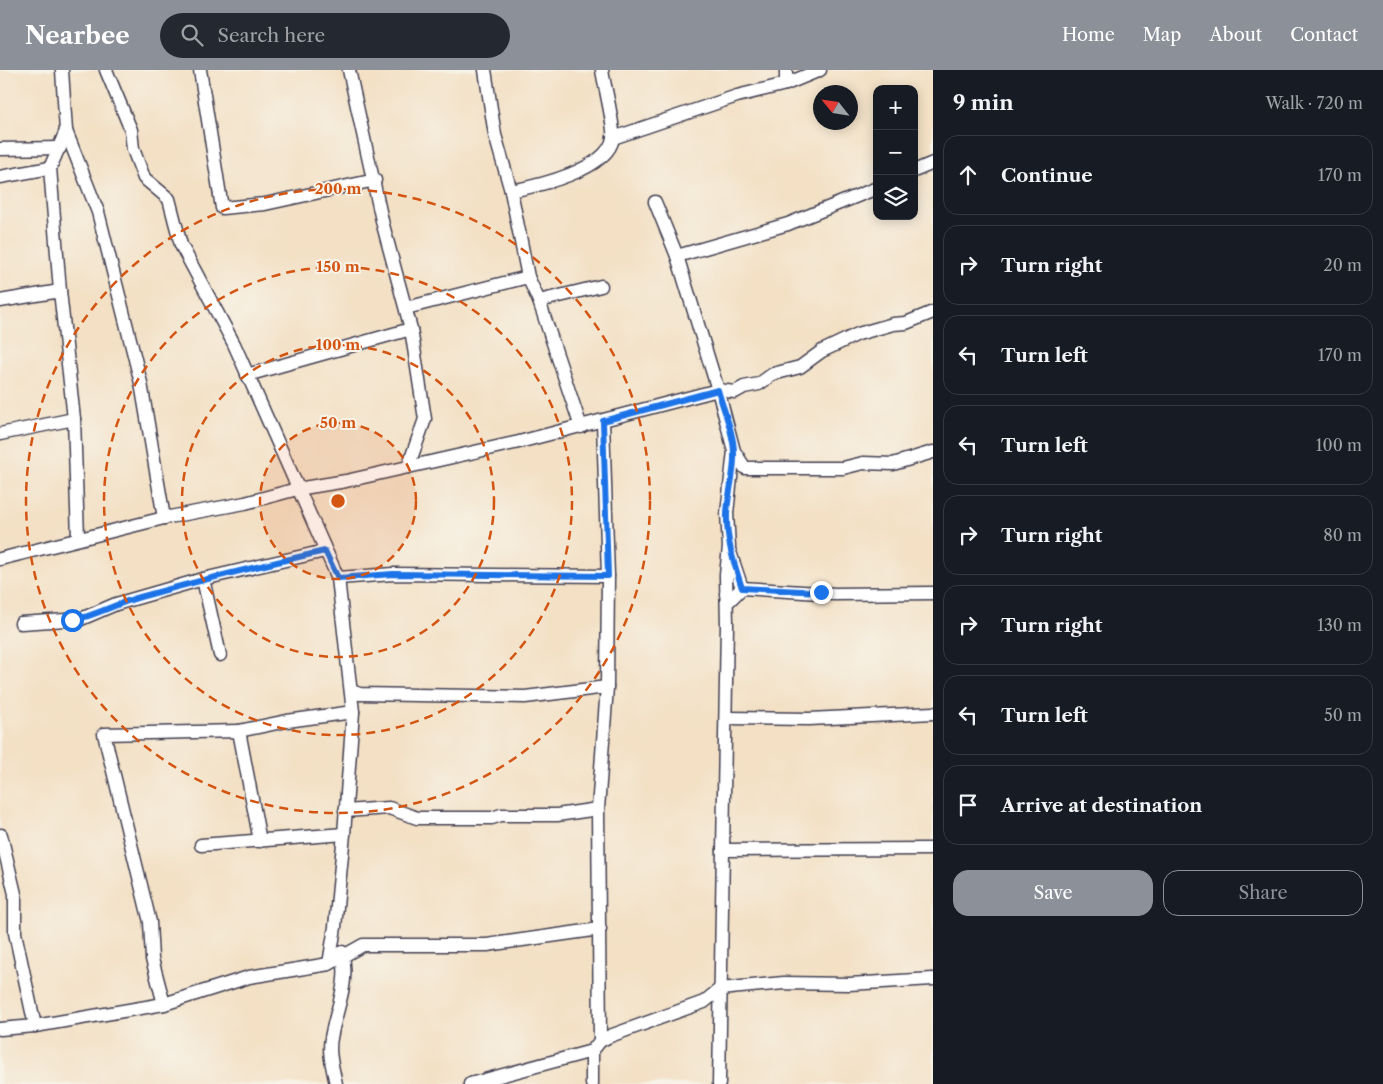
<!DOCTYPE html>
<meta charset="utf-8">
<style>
:root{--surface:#171b24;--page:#242831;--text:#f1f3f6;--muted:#9ea1a6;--line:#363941;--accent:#8c9099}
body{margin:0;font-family:"Libre Caslon Text",serif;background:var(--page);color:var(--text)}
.controls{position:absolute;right:15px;top:15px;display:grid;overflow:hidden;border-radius:10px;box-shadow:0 2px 12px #0003}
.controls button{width:45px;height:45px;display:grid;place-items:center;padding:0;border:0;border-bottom:1px solid var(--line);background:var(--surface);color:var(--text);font:25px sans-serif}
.compass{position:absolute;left:813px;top:15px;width:45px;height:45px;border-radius:50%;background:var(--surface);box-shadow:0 2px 12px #0003;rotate:300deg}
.stop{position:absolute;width:15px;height:15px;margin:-11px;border:4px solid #1a73e8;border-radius:50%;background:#fff}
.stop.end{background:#1a73e8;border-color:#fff;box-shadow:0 1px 5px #0008}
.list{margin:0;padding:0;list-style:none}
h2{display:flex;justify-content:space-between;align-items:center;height:65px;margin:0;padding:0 20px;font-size:21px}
h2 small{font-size:16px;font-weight:400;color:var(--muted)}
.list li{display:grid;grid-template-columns:32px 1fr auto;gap:15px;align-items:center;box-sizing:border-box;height:80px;margin:0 10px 10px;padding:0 10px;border:1px solid var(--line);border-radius:15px}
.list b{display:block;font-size:19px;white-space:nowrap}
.list em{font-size:16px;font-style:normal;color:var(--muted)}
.actions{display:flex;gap:10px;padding:15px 20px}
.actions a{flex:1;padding:11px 0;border:1px solid var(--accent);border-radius:15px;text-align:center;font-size:18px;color:var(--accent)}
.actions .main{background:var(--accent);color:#fff}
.icon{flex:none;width:28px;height:28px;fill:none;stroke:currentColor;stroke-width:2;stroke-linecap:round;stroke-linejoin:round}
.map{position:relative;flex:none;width:933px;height:1014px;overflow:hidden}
header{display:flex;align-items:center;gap:30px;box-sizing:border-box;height:70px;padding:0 25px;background:var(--accent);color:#fff}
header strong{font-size:24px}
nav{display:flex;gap:28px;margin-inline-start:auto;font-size:18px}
.search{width:350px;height:45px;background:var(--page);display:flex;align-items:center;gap:12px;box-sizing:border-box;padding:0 18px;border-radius:28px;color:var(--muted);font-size:19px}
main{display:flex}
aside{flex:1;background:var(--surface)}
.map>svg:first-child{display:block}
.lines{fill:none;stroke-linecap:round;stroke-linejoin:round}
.minor-casing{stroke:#413e50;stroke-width:15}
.minor{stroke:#fff;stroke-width:12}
.route{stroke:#1a73e8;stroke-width:6}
.ring{fill:none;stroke:#d45411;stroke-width:2.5;stroke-dasharray:9 6}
.centre{fill:#d45411;stroke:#f7f3e8;stroke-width:2.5}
.ring-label{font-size:15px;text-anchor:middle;font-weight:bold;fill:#d45411;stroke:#f7f3e8;stroke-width:4;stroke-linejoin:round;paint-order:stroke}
</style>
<header>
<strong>Nearbee</strong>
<div class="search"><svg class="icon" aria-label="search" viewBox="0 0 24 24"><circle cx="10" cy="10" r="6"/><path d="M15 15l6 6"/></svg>Search here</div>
<nav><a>Home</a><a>Map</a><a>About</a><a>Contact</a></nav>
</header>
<main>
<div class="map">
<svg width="933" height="1014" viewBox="0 0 933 1014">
<rect width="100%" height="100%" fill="#f7f3e8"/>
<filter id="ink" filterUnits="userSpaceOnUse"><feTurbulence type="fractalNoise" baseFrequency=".02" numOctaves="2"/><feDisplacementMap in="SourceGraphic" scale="10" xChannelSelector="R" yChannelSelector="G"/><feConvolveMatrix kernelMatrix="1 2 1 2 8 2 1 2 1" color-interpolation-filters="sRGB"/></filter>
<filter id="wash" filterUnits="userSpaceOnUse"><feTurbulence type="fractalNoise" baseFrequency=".0096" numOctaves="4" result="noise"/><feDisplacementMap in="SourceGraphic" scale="20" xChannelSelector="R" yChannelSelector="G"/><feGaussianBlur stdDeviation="1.12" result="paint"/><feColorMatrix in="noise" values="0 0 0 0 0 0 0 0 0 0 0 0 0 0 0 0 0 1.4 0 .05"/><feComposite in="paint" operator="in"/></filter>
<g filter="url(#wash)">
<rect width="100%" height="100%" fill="#f3e0c5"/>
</g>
<g filter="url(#ink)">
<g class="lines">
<g class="minor-casing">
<g id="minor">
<polyline points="106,0 131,60 133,79 144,108 169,129 181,175 234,274 338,508 353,642 344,764 335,857 329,894"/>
<polyline points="200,0 222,138 265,134 375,110"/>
<polyline points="349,0 383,155 411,259 425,349 408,397"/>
<polyline points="485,0 495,65 511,121 528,207 539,231 581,357"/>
<polyline points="786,0 786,14"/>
<polyline points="66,61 98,142 141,313 164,448"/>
<polyline points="613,68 737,26 786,14 820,0"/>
<polyline points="0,79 60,78"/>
<polyline points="914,101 933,93"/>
<polyline points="0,107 50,98"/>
<path d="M511 121C537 116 608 100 613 68 615 57 604 14 602 0"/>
<polyline points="655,132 677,186 718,320 735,322 744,317 759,314 773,304 800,297 822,281 858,264 893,254 906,253 933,242"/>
<polyline points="677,186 788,154 877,118"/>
<polyline points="60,221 50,98 66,61 62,0"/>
<polyline points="0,231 60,221 74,349 78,468"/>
<polyline points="539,231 601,216"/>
<polyline points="406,238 528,207"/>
<polyline points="247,305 411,259"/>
<polyline points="0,364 74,349"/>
<polyline points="734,381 745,398 843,398 863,393 893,394 933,382"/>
<polyline points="730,482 742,518"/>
<polyline points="0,489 164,448 245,433 297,419 346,411 519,372 718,320 734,381 727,443 729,477 726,505 727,555 723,780 933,779"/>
<polyline points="338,508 393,504 608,506"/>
<polyline points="203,509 220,585"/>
<polyline points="726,524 730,530 742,518 835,524 933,523"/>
<polyline points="21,553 81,549 116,534 203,509 325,481"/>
<polyline points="351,621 360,624 525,627 607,617"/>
<polyline points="726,648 809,649 933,643"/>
<polyline points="239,661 287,651 353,642"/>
<polyline points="345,741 389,738 417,748 492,748 501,745 557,745 598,739"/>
<polyline points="1,765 15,824 15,863 35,956"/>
<polyline points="201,775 344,764"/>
<polyline points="164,934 152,889 150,852 104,664 239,661 260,771"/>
<polyline points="0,959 35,956 164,934 249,907 329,894 363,875 487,875 600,859"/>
<polyline points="600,971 598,739 607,617 608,506 603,351"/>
<polyline points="592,981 592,1014"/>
<path d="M336 1014C333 999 328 983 331 968 336 939 350 912 342 882"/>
<polyline points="470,1014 592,981 600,971 610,966 704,932 720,919 784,913 849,914 933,909"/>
<polyline points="719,1014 723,780"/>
</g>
</g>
<use href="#minor" class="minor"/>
</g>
</g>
<g class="lines" filter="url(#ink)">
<path class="route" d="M72 550C93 547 117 533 140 527 201 510 263 495 325 481L338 508 393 504 608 506 603 351 718 320C723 339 734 363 734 383 735 403 728 423 727 443 726 470 734 493 742 518L821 522"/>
</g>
<circle cx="338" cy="431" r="78" fill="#d45411" fill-opacity=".12"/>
<g class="ring">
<circle cx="338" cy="431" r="78"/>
<circle cx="338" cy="431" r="156"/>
<circle cx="338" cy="431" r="234"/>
<circle cx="338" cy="431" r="312"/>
</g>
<circle cx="338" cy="431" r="8" class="centre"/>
<g class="ring-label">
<text x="338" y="124">200 m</text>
<text x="338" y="202">150 m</text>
<text x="338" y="280">100 m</text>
<text x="338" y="358">50 m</text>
</g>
</svg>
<div class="controls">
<button>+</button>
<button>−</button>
<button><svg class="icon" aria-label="layers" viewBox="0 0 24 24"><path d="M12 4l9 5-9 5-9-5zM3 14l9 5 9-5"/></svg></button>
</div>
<svg class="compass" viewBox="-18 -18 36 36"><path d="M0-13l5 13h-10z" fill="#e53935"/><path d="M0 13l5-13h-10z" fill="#9ea1a6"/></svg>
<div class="stop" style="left:72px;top:550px"></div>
<div class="stop end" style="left:821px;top:522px"></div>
</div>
<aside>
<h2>9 min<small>Walk · 720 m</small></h2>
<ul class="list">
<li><svg class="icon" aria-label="ahead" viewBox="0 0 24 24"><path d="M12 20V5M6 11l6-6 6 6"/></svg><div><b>Continue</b></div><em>170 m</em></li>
<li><svg class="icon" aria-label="right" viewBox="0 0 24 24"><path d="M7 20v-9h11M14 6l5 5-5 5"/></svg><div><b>Turn right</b></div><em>20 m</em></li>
<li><svg class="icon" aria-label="left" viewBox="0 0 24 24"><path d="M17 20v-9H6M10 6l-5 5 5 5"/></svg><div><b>Turn left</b></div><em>170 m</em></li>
<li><svg class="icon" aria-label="left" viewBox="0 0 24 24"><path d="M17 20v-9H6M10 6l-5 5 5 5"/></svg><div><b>Turn left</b></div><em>100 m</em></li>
<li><svg class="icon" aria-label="right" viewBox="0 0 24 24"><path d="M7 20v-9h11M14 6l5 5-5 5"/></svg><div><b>Turn right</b></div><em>80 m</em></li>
<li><svg class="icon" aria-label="right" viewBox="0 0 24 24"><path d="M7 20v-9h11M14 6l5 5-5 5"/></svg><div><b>Turn right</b></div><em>130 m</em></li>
<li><svg class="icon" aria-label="left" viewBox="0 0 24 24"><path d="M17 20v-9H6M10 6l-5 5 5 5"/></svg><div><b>Turn left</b></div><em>50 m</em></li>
<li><svg class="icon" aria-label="arrive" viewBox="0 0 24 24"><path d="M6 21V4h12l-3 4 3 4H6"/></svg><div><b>Arrive at destination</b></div></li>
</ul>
<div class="actions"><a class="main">Save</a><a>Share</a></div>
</aside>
</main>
